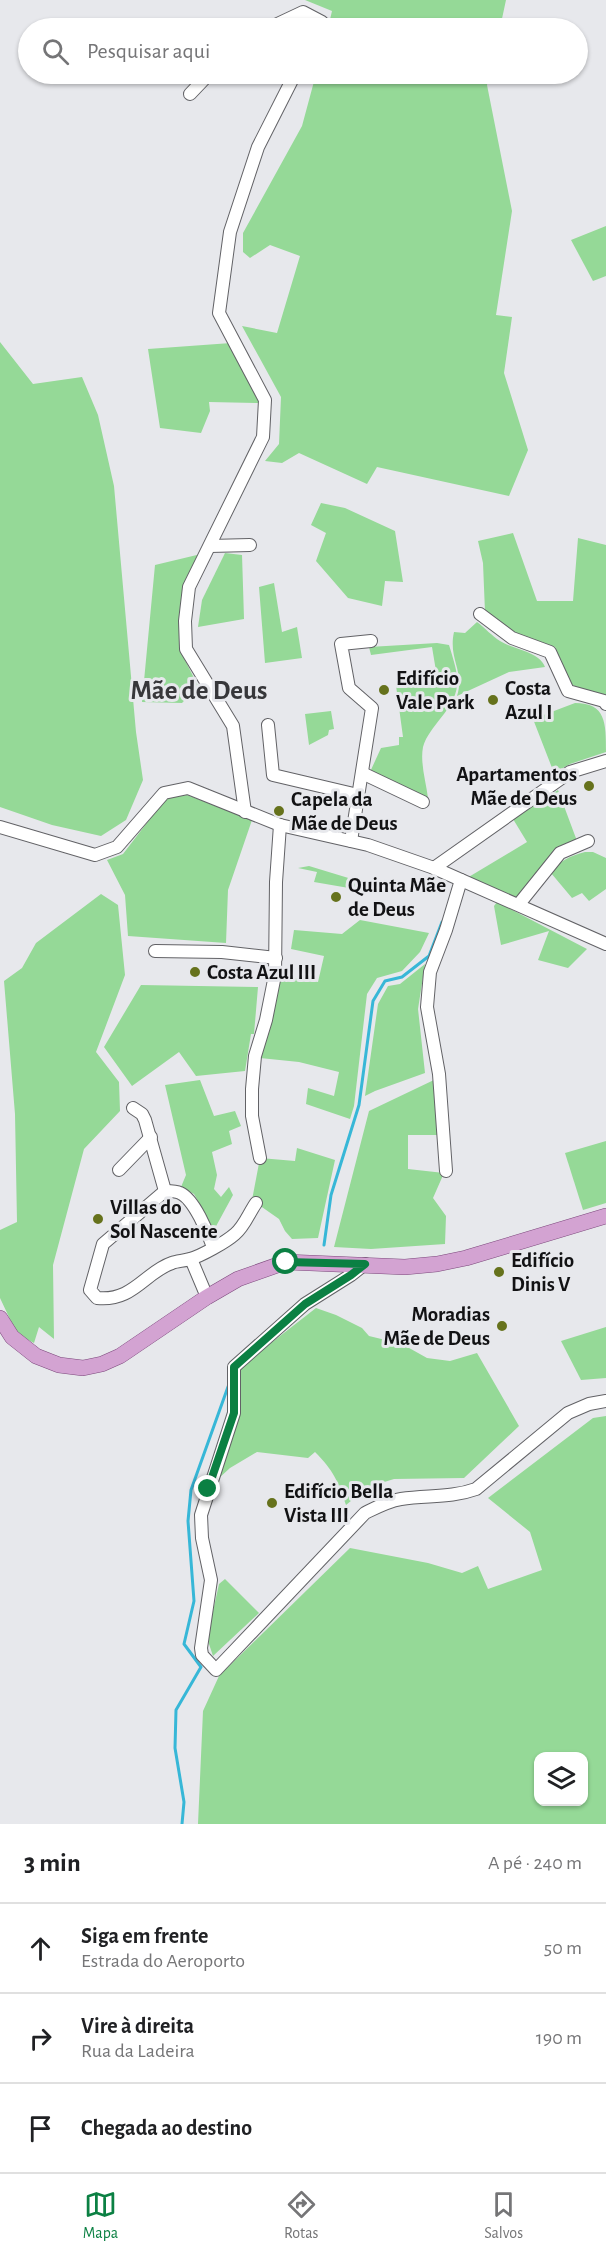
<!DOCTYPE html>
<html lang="pt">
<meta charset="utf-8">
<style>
:root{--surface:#fff;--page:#f2f2f2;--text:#202124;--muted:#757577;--line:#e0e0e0;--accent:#0b8043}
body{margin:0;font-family:"Alegreya Sans",sans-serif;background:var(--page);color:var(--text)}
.controls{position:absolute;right:18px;bottom:18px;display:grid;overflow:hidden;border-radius:12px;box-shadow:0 2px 4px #0004}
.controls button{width:54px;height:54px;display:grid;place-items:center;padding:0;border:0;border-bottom:2px solid var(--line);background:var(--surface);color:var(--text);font:30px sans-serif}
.stop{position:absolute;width:18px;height:18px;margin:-14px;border:4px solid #0b8043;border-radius:50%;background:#fff}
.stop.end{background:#0b8043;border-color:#fff;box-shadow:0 2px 6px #0008}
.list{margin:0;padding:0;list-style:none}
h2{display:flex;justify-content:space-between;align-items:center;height:78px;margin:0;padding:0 24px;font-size:26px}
h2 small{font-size:20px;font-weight:400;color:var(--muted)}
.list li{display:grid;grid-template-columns:39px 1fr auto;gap:18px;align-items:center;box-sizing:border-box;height:90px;padding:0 24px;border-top:2px solid var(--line)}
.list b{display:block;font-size:22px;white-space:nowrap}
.list p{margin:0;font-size:20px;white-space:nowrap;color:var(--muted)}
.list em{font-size:20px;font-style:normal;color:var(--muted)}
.icon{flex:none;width:33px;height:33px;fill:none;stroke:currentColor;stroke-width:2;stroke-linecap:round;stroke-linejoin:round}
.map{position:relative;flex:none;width:606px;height:1824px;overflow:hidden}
.search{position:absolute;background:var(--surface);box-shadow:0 2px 4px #0004;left:18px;right:18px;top:18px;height:66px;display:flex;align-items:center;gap:15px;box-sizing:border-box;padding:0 21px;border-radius:33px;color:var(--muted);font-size:22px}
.sheet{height:348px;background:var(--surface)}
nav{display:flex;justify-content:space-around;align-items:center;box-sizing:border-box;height:84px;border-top:2px solid var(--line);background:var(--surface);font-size:16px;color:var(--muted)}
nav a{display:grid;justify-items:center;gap:3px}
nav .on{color:var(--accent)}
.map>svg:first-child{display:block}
.green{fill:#95d997;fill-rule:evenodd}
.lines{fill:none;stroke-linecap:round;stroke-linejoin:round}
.stream{stroke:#37b7d7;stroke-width:3}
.minor-casing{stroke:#626266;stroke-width:14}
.major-casing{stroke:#7c487c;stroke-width:16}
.minor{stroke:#fff;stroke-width:12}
.major{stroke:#d3a3d2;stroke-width:15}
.route{stroke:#0b8043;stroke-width:8}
.poi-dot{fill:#66721c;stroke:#e7e8ec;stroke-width:2}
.labels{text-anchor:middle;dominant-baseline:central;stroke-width:6;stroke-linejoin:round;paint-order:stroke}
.poi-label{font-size:21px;font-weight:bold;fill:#121214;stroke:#e7e8ec;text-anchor:start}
.district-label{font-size:27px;font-weight:bold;fill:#37373a;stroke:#e7e8ec}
</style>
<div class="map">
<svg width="606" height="1824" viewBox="0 0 606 1824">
<rect width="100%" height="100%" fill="#e7e8ec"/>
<g class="green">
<polygon points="305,0 506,0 500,28 328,28 332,11"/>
<polygon points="316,74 490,74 487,85 512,211 496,315 512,317 504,373 528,450 509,496 377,467 367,484 299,453 282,463 265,461 279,444 281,397 242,326 277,333 300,256 270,245 250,258 243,252 243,233 302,126"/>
<polygon points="606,226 606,276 593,281 571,240"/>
<polygon points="0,342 33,384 82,377 98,415 114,486 136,732 143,780 126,820 101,836 52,825 0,807"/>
<polygon points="231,343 259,403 209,402 210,411 201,433 160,428 148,349"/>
<polygon points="321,503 345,508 395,531 403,582 385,581 382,606 348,598 316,561 326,533 311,525"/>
<polygon points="513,533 537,601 573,601 578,538 606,545 606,697 572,685 555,647 514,633 485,612 483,563 478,541"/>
<polygon points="225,553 242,555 244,619 198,627 202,600"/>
<polygon points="201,554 180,625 181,652 198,686 182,703 142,702 155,565"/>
<polygon points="274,583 282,632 297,627 302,658 265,663 259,587"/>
<path d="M477 622C485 628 492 636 500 641 514 650 539 651 545 667L509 672 457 696C465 671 448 659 454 632L465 633Z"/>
<path d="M437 643 449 645C459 678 464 690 440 719 434 727 426 736 423 747 420 763 426 782 428 798L370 772 381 748 399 745V737H403L395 678 436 671 432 647 371 655 369 647Z"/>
<path d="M575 703C606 703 606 723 606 752L570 764 554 773 533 719Z"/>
<polygon points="331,711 334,729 329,730 328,735 309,745 305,714"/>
<polygon points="558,790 577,841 555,849 517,899 467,878 527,842 513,819"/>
<polygon points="187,795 252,820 228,890 226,943 128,936 125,895 107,860 123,854 166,798"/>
<path d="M585 852H593L606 858V889L589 901 582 893 572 898 551 873C560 860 570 856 585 852Z"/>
<polygon points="309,866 378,887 378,893 314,882 317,872 298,868"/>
<polygon points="101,894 118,905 125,975 96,1052 119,1082 120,1111 84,1149 53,1265 54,1339 39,1327 34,1343 17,1334 0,1298 0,1230 17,1222 15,1114 4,981 22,968 36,943"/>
<polygon points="497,902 587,949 568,968 538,960 549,931 501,945 494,906"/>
<polygon points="360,920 429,933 420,952 402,971 377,978 367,994 354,1106 350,1119 306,1104 308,1088 334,1096 339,1072 299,1062 260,1058 279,975 318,982 324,956 291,949 294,930 342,934"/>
<polygon points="425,964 418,1009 425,1073 375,1091 365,1096 378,1004 388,986 400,984"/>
<polygon points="141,985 258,987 254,1034 251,1034 245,1071 196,1076 179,1052 132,1086 104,1047"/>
<polygon points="436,1079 439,1135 408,1135 408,1169 444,1173 433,1198 446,1216 445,1244 371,1249 334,1247 369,1111"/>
<polygon points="200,1080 214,1116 235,1111 241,1126 229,1131 232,1144 212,1152 217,1175 214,1189 221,1197 229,1187 233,1195 214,1230 194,1194 181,1187 186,1175 165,1085"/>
<polygon points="606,1141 606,1203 583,1210 565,1153"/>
<polygon points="297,1148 335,1160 318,1238 292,1239 285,1231 279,1219 252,1200 260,1158 295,1161"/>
<path d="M316 1308 336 1315 362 1328 369 1336 402 1344 427 1358 450 1361 477 1353 519 1426 464 1478 394 1479 368 1487 346 1505C338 1481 333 1470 315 1452L308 1458 257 1452 230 1468 218 1479 239 1417 240 1396 235 1371Z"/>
<polygon points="606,1327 606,1378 581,1380 561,1341"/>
<path d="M606 1416V1824H198L203 1711 219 1676 350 1548 428 1563 462 1573 478 1566 488 1589 542 1570 530 1532 488 1498 593 1418ZM584 1756V1802H538V1756Z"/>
<polygon points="225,1579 259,1613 213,1656 207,1638 219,1584"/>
</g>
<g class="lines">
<g class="stream">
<polyline points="324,1245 331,1195 359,1105 373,1001 385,981 402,977 429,956 442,922"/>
<polyline points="182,1824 184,1802 175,1748 176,1710 201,1667 184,1644 194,1601 188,1521 191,1490 229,1384"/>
</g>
<g class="minor-casing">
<g id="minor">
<polyline points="269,28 303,12 322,22 318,28"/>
<polyline points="190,94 209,74"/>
<polyline points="210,546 250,545"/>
<polyline points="480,614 512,638 550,652 568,691 604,701 606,704"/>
<polyline points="268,725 273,775 358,795"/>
<polyline points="362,773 423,802"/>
<polyline points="245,812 233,726 186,649 185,621 189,587 263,437 265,400 219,313 230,232 258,147 295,74"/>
<polyline points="0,827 95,855 117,847 164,793 188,788 280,825 368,845 434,868 606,944"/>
<polyline points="351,841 372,708 349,688 341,644 371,641"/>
<polyline points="434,868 570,772 606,761"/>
<polyline points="519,904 560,853 588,841"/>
<polyline points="155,951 222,952 276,958"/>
<polyline points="133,1108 142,1114 145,1120 165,1191"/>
<polyline points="260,1158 252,1116 252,1089 255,1056 266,1020 275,975 276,882 280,825"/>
<polyline points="119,1170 151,1137"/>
<polyline points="446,1171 439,1074 427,1007 430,972 446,930 461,880"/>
<path d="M213 1247C208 1233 194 1199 180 1193 176 1191 170 1191 165 1191L103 1244 90 1290 97 1298C133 1302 145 1272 172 1263 177 1261 184 1261 190 1259 201 1256 226 1242 235 1234 244 1227 249 1213 256 1203"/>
<polyline points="191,1259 207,1297"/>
<path d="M365 1264 351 1275 305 1304 234 1367V1413L201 1515 202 1538 211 1580 201 1648 202 1655 216 1670 365 1513C377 1507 388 1501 401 1499 428 1495 451 1498 476 1489L568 1413 589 1404 606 1401"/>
</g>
</g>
<g class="major-casing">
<polyline id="major" points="0,1318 12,1337 36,1356 59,1365 83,1368 102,1364 120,1356 207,1297 238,1279 286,1262 405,1267 437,1264 466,1258 606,1216"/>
</g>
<use href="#minor" class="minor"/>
<use href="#major" class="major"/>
</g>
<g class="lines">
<polyline class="route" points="208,1489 234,1413 234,1367 305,1304 351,1275 365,1264 286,1262"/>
</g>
<g class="poi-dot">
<circle cx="384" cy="690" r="6"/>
<circle cx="493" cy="700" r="6"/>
<circle cx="589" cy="786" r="6"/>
<circle cx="279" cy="811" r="6"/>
<circle cx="336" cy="897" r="6"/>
<circle cx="195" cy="972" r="6"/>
<circle cx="98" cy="1219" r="6"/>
<circle cx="499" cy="1272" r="6"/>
<circle cx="502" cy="1326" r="6"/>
<circle cx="272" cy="1503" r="6"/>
</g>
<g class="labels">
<g class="poi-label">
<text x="396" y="678">Edifício<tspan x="396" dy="24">Vale Park</tspan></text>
<text x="505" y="688">Costa<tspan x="505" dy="24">Azul I</tspan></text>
<text x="577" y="774" text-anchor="end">Apartamentos<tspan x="577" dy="24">Mãe de Deus</tspan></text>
<text x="291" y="799">Capela da<tspan x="291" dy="24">Mãe de Deus</tspan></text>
<text x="348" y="885">Quinta Mãe<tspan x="348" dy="24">de Deus</tspan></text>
<text x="207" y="972">Costa Azul III</text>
<text x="110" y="1207">Villas do<tspan x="110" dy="24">Sol Nascente</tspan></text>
<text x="511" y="1260">Edifício<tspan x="511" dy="24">Dinis V</tspan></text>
<text x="490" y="1314" text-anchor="end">Moradias<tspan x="490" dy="24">Mãe de Deus</tspan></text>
<text x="284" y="1491">Edifício Bella<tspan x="284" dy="24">Vista III</tspan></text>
</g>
<g class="district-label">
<text x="199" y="690">Mãe de Deus</text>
</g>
</g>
</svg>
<div class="controls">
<button><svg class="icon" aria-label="layers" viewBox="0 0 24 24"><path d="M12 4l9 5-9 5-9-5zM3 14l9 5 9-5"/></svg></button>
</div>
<div class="stop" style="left:286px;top:1262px"></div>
<div class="stop end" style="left:208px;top:1489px"></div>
<div class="search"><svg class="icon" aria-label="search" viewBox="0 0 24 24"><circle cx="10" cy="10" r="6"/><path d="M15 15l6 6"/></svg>Pesquisar aqui</div>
</div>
<section class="sheet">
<h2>3 min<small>A pé · 240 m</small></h2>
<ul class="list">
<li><svg class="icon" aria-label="ahead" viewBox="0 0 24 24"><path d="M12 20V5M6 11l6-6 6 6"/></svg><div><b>Siga em frente</b><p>Estrada do Aeroporto</p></div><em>50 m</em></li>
<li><svg class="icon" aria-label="right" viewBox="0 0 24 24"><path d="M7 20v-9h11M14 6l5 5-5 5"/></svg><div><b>Vire à direita</b><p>Rua da Ladeira</p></div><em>190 m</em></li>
<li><svg class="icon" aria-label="arrive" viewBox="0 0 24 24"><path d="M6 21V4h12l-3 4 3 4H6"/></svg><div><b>Chegada ao destino</b></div></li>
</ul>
</section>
<nav>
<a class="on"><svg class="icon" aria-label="map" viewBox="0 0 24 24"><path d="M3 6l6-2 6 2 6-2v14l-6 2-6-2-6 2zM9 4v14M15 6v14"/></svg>Mapa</a>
<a><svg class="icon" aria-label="directions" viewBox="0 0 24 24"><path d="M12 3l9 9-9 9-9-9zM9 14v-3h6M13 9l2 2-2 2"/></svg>Rotas</a>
<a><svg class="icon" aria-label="saved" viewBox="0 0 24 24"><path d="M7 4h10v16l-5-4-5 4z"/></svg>Salvos</a>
</nav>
